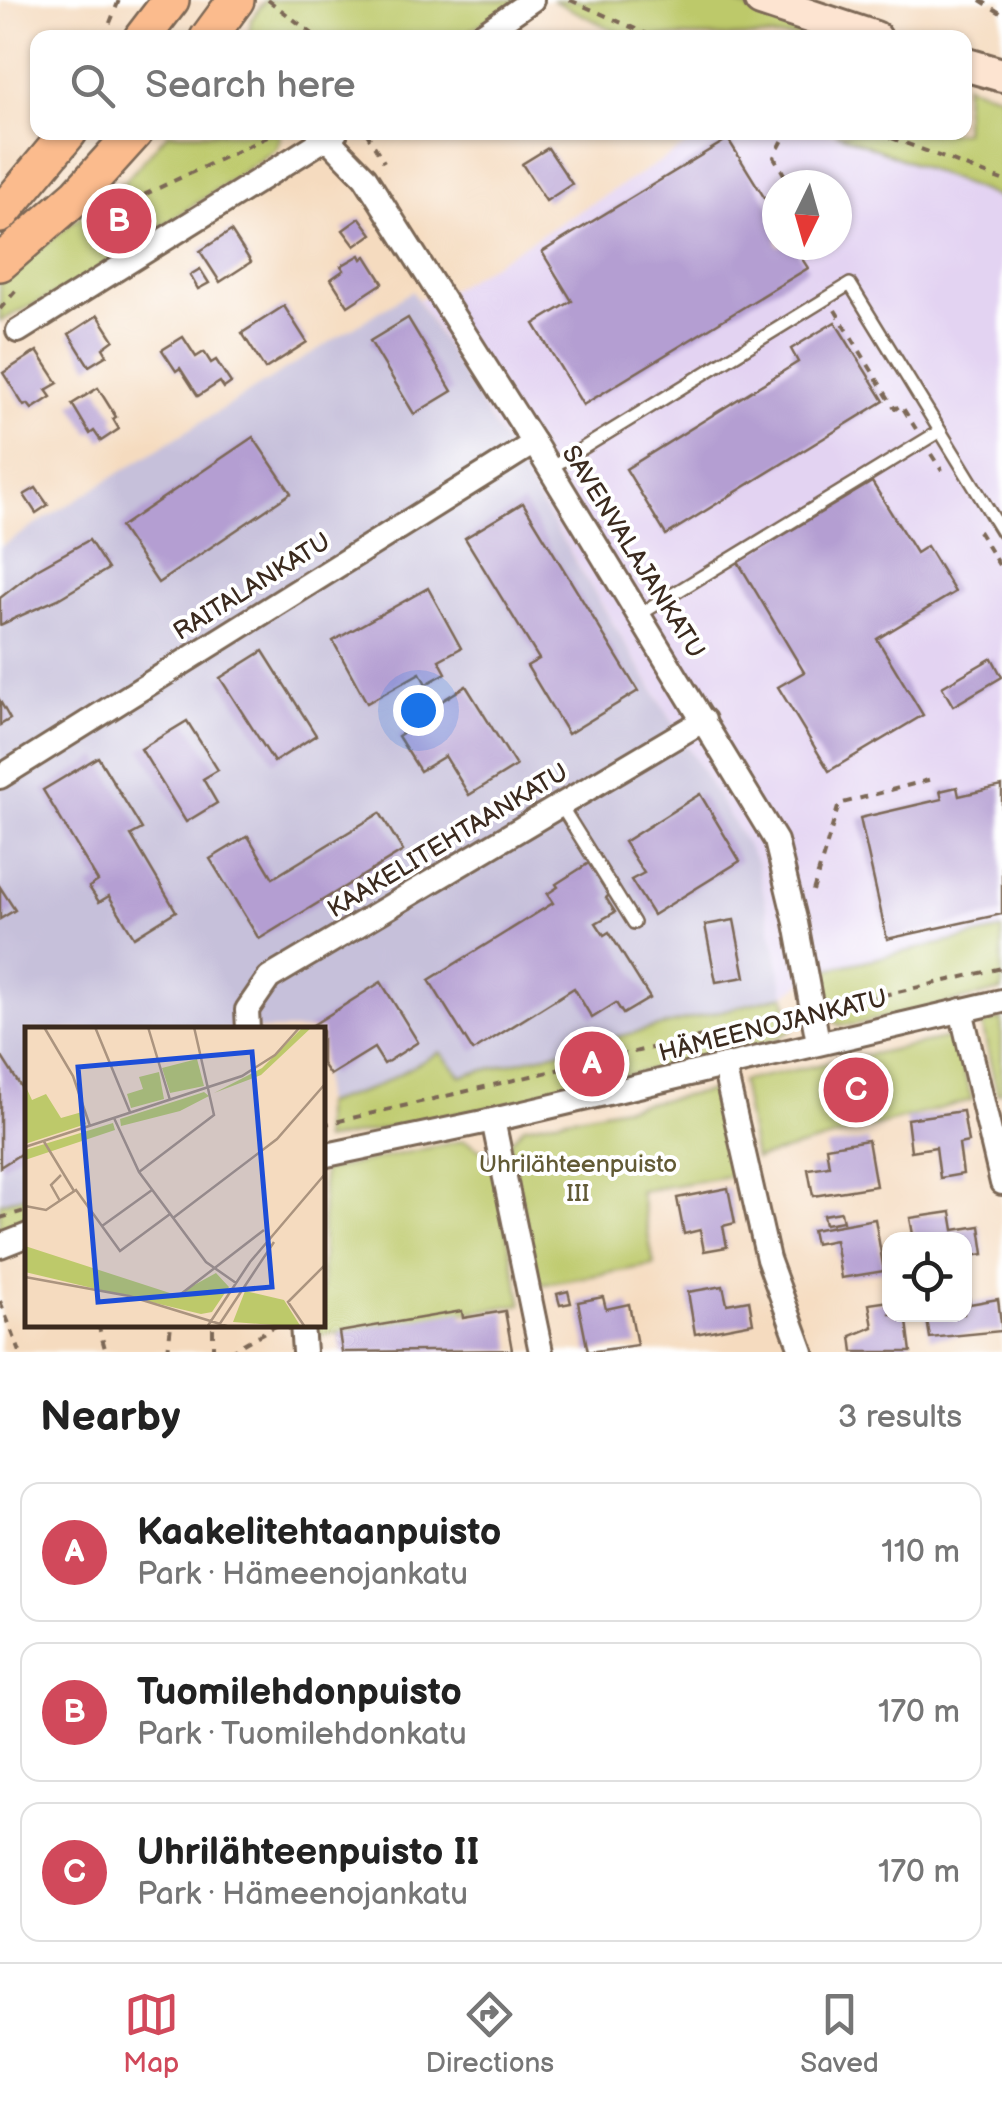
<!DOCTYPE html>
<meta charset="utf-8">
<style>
:root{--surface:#fff;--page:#f2f2f2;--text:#222;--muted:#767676;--line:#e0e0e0;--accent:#d1495b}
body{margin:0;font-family:"Balsamiq Sans",sans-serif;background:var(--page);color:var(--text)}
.controls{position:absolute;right:30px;bottom:30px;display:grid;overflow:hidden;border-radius:20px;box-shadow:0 2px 8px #0004}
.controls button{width:90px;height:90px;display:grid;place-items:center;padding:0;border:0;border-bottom:2px solid var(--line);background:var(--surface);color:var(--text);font:50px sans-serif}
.compass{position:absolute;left:762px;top:170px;width:90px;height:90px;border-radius:50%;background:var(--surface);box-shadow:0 2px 8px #0004;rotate:185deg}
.you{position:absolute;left:418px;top:710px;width:35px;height:35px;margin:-25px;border:8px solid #fff;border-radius:50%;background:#1a73e8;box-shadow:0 0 0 15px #1a73e833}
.badge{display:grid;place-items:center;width:65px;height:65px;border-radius:50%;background:var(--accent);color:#fff;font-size:32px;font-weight:700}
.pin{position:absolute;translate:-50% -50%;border:5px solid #fff;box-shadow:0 2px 10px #0006}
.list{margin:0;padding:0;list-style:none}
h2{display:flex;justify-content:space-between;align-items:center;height:130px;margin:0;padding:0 40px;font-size:42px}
h2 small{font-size:32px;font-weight:400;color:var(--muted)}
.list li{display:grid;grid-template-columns:65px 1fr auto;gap:30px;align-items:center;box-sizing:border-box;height:140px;margin:0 20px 20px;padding:0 20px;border:2px solid var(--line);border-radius:20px}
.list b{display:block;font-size:38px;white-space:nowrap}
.list p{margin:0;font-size:32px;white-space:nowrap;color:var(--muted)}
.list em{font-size:32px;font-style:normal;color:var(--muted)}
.icon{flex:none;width:55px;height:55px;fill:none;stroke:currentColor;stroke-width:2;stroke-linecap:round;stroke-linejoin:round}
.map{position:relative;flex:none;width:1002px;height:1352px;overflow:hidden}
.search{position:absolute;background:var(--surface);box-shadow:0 2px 8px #0004;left:30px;right:30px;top:30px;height:110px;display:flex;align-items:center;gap:25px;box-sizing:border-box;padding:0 35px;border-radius:20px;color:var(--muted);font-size:38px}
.sheet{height:610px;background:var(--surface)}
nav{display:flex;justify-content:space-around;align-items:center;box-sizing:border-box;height:140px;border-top:2px solid var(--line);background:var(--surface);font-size:28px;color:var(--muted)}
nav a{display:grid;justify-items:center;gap:5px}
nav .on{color:var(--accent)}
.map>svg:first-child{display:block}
.built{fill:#e3d3f2;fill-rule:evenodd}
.industrial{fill:#c6c0da}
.green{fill:#bdc96a;stroke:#7c7a44;stroke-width:2.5}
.building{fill:#b49ed2}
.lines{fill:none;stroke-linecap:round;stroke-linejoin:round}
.lane-casing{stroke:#7c6856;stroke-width:16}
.street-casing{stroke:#7c6856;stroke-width:28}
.secondary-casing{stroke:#7c6856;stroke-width:38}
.primary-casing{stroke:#7c6856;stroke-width:40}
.path{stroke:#7c6856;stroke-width:4;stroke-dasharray:8 8;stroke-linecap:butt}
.lane{stroke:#fff;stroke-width:11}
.street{stroke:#fff;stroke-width:22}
.secondary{stroke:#fde4d1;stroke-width:32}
.primary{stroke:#fbbb8d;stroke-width:35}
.labels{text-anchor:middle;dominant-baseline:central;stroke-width:8;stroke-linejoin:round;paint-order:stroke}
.street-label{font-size:25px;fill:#3b2a1e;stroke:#fff}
.park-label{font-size:25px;fill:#625a35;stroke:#fff}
.inset-road{fill:none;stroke:#ab947f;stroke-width:2.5}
.view{fill:#1d4ed8;fill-opacity:0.15;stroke:#1d4ed8;stroke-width:5}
.inset-edge{fill:none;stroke:#3b2a1e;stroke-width:5}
</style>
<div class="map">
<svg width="1002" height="1352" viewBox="0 0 1002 1352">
<rect width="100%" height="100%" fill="#fff"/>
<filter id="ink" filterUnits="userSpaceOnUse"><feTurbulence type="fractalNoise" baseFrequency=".01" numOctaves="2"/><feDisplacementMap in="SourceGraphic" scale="20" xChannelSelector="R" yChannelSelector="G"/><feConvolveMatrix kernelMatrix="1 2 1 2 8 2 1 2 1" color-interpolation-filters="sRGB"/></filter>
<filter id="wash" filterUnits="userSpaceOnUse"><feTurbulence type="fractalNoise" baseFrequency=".0048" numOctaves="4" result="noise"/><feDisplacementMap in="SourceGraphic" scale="40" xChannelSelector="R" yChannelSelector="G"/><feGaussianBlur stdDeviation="2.25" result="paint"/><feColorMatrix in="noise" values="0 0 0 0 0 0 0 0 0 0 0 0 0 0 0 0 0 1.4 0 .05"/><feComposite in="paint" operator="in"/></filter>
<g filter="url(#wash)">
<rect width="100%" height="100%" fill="#f5dbbf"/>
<path class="built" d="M707 133H836L1002 199V930L819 971 785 995 757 862 418 299 450 290ZM777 185H837V245H777Z"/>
<polygon class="industrial" points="412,291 757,862 785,995 461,1076 440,1052 373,1088 323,1104 322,1030 28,1030 27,1195 0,1203 0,547"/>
<g class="green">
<polygon points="265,0 521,0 459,37 249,38 251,20"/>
<polygon points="552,0 726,0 822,37 628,37"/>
<polygon points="965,85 1002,96 1002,199 836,133 964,132"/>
<polygon points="168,133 277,133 280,138 276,149 82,281 0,321 0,280 126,180"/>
<polygon points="1002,930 1002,991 853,1025 839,1025 828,1017 819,971"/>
<polygon points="785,995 792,1030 774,1040 504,1105 323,1141 323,1104 373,1088 440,1052 461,1076"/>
<polygon points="1002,1019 1002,1092 997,1093 982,1024"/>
<polygon points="953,1037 972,1100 755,1159 741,1081"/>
<polygon points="715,1090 735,1175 640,1191 654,1265 539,1285 509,1143 524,1126"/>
<polygon points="464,1140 490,1155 522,1304 314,1336 312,1325 322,1324 323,1171"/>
<polygon points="27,1195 27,1221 0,1233 0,1203"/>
</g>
<g id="blocks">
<g class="building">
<polygon points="728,139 777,218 777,245 793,245 808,268 583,405 534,324 572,301 542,252"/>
<polygon points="548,148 572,184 546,201 522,164"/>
<polygon points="360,218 372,234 355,246 343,230"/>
<polygon points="231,231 251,262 220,282 200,251"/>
<polygon points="360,255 362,259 366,256 383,283 348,306 331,279 344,270 341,266"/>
<polygon points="200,269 209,283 198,289 190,275"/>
<polygon points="284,306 307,342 265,369 242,333"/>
<polygon points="98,315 114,340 103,348 107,355 89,366 69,334"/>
<polygon points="408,318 452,391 414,414 370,341"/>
<polygon points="835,322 884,401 666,535 626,469 798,362 791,349"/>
<polygon points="183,337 196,357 204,352 211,363 216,360 231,383 224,388 220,382 198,396 180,368 176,371 162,350"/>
<polygon points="37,351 58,383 46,390 51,397 32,409 28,404 24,406 3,373"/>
<polygon points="98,388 116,417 113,419 119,429 101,441 94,431 90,434 72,404"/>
<polygon points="253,437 291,493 158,583 120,527"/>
<polygon points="872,482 916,553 927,546 955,592 877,639 923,715 829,771 778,687 804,672 738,562"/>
<polygon points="36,488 48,505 36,513 24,495"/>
<polygon points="523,503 638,691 568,734 527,666 539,659 465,538"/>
<polygon points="89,540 108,569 58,599 0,625 0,598 37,569"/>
<polygon points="428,588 461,648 439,660 446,673 426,684 420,673 367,703 333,641"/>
<polygon points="263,651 316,735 274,762 220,678"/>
<polygon points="992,658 1002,677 953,706 942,687"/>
<polygon points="466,686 516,766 469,795 445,756 420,771 398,736 424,719 421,714"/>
<polygon points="0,701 10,719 0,725"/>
<polygon points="187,721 218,770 203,779 217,803 186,822 141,749"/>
<polygon points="98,757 142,829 131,835 176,911 134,937 109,896 99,902 89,887 98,881 43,790"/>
<polygon points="1002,786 1002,914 887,939 860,818 942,799 940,791 957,787 959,796"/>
<polygon points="700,794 740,861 653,915 631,880 644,873 624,842"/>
<polygon points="380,813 403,851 259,939 210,859 248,836 273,878"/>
<polygon points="589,863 609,895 606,898 615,912 596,923 604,935 609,932 650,998 623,1014 616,1003 592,1018 574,988 473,1051 429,980 553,903 547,894 558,887 556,884"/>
<polygon points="0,887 15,910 0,919"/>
<polygon points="734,920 745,977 716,982 705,925"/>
<polygon points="381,982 418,1042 384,1064 374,1048 330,1075 322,1064 322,1030 305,1030"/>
<polygon points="0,1054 28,1098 28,1149 0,1167"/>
<polygon points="963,1111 968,1142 959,1144 963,1174 940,1178 936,1147 911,1151 907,1119"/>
<polygon points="868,1140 876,1186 813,1196 808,1169 829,1166 826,1147"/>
<polygon points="728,1188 735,1223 723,1226 727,1247 704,1251 700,1230 684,1234 677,1198"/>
<polygon points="841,1212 843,1221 825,1224 823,1215"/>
<polygon points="951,1212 954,1230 980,1226 984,1254 964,1257 964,1240 914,1240 910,1218"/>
<polygon points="875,1219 884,1271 841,1278 835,1240 815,1244 812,1230"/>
<polygon points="723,1286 727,1304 749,1300 753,1323 695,1334 688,1292"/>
<polygon points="968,1290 970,1304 998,1299 1002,1331 930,1338 926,1314 964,1314 964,1291"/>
<polygon points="568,1291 571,1303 560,1305 557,1294"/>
<polygon points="603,1297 606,1309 629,1304 637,1345 588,1352 578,1302"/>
<polygon points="890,1301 890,1314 906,1314 911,1352 853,1352 851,1336 873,1327 869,1304"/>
<polygon points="462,1311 463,1318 505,1311 512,1350 342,1352 339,1332"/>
</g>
</g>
</g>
<g filter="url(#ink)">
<use href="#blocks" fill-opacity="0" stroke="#7c6856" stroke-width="2.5"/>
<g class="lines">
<g class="lane-casing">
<g id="lane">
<polyline points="549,469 850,284 1002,532"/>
<polyline points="639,615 940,431"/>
<polyline points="561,806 634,923"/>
</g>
</g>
<g class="street-casing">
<g id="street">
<polyline points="477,38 532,0"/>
<polyline points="318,132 327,138 365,177 534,443 776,841 796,923 818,1042"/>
<polyline points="18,331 336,132"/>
<polyline points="0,777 534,443"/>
<polyline points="961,1010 1002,1183"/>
<polyline points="248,1030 247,1010 269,978 704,720"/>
<polyline points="724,1066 768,1259 802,1352"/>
<polyline points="493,1120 541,1352"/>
<polyline points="322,1156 493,1120 1002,1001"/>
<polyline points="0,1246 28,1235"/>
<polyline points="302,1324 304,1352"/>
</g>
</g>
<g class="secondary-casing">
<g id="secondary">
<polyline points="761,0 875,38"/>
<polyline points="964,64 1002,75"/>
</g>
</g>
<g class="primary-casing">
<g id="primary">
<polyline points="142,38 171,0"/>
<polyline points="208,38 236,0"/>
<polyline points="0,215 69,132"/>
<polyline points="0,263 78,195 135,132"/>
</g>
</g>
<g class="path">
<polyline points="268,0 318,38"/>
<polyline points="570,0 656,38"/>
<polyline points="980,0 1002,14"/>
<polyline points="104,38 119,0"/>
<polyline points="366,132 384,162"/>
<polyline points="876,132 1002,180"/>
<polyline points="785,176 774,157 787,132"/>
<polyline points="101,215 278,132"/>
<polyline points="0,309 19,287"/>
<polyline points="835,310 895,409 901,405 916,429"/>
<polyline points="931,454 942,471"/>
<polyline points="978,531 1002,570"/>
<polyline points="813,891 839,804 932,779"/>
<polyline points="836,1006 1002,968"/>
<polyline points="322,1125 792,1015"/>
<polyline points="0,1218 28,1210"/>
<polyline points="0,1301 20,1352"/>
<polyline points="98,1324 106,1352"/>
<polyline points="168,1352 171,1324"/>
<polyline points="213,1352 213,1324"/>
<polyline points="229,1352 279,1324"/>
</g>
<use href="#lane" class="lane"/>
<use href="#street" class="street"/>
<use href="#secondary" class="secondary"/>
<use href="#primary" class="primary"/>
</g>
</g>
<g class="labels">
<g class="street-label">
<text transform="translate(633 552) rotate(58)">SAVENVALAJANKATU</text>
<text transform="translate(252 587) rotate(-32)">RAITALANKATU</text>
<text transform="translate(448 841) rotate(-31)">KAAKELITEHTAANKATU</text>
<text transform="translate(773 1026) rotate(-14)">HÄMEENOJANKATU</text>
</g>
<g class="park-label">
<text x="578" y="1164">Uhrilähteenpuisto<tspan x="578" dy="29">III</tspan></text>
</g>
</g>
<g transform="translate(25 1027)">
<rect width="300" height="300" fill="#f5dbbf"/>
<path d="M278 0H287L236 48 189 66 237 41ZM172 32 179 59 145 66 137 41ZM134 45 139 72 106 81 102 67 118 62 114 50ZM0 58 7 73 21 67 36 91 57 85 61 97 0 117ZM179 65 184 69 155 84 96 99 95 92ZM88 96 90 103 0 133V123ZM0 219 151 268 191 246 204 260 187 285 176 287 0 245ZM220 264 259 273 276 300 208 295Z" fill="#bdc96a"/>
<path class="inset-road" d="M19 0 48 49 65 99M70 0 105 85M123 0 145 73M89 91 114 145 181 235 211 256M18 113 49 164M0 120 217 49 250 28 275 0M114 145 189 88 169 0M35 174 26 158 36 148M0 179 21 183 51 163 95 224 145 187M148 191 252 112 300 57M77 199 127 163M0 250 104 269 205 300M152 270 239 203M194 298 249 215M182 300 225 235 300 147M280 300 263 275 300 238"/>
<path class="view" d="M227 25 247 260 73 275 53 40Z"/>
<rect width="300" height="300" class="inset-edge"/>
</g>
</svg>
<div class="controls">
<button><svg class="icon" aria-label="locate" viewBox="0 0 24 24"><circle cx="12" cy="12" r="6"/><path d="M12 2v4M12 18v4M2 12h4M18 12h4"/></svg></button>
</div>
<svg class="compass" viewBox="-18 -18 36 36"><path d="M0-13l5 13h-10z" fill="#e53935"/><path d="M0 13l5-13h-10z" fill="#767676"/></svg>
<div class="you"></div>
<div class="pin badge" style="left:592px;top:1064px">A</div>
<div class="pin badge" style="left:119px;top:221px">B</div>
<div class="pin badge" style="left:856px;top:1090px">C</div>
<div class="search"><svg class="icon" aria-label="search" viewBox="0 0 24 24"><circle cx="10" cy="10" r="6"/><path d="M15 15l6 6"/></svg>Search here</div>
</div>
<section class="sheet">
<h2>Nearby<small>3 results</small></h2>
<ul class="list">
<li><span class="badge">A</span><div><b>Kaakelitehtaanpuisto</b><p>Park · Hämeenojankatu</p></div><em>110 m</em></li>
<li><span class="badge">B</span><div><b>Tuomilehdonpuisto</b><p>Park · Tuomilehdonkatu</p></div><em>170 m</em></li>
<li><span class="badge">C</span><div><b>Uhrilähteenpuisto II</b><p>Park · Hämeenojankatu</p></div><em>170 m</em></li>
</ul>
</section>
<nav>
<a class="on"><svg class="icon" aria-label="map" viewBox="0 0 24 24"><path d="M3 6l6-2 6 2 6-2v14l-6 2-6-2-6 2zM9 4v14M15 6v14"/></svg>Map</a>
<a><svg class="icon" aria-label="directions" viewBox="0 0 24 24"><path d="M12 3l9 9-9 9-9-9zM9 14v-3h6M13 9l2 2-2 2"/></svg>Directions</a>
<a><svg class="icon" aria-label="saved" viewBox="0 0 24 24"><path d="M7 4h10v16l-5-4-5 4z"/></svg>Saved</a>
</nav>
